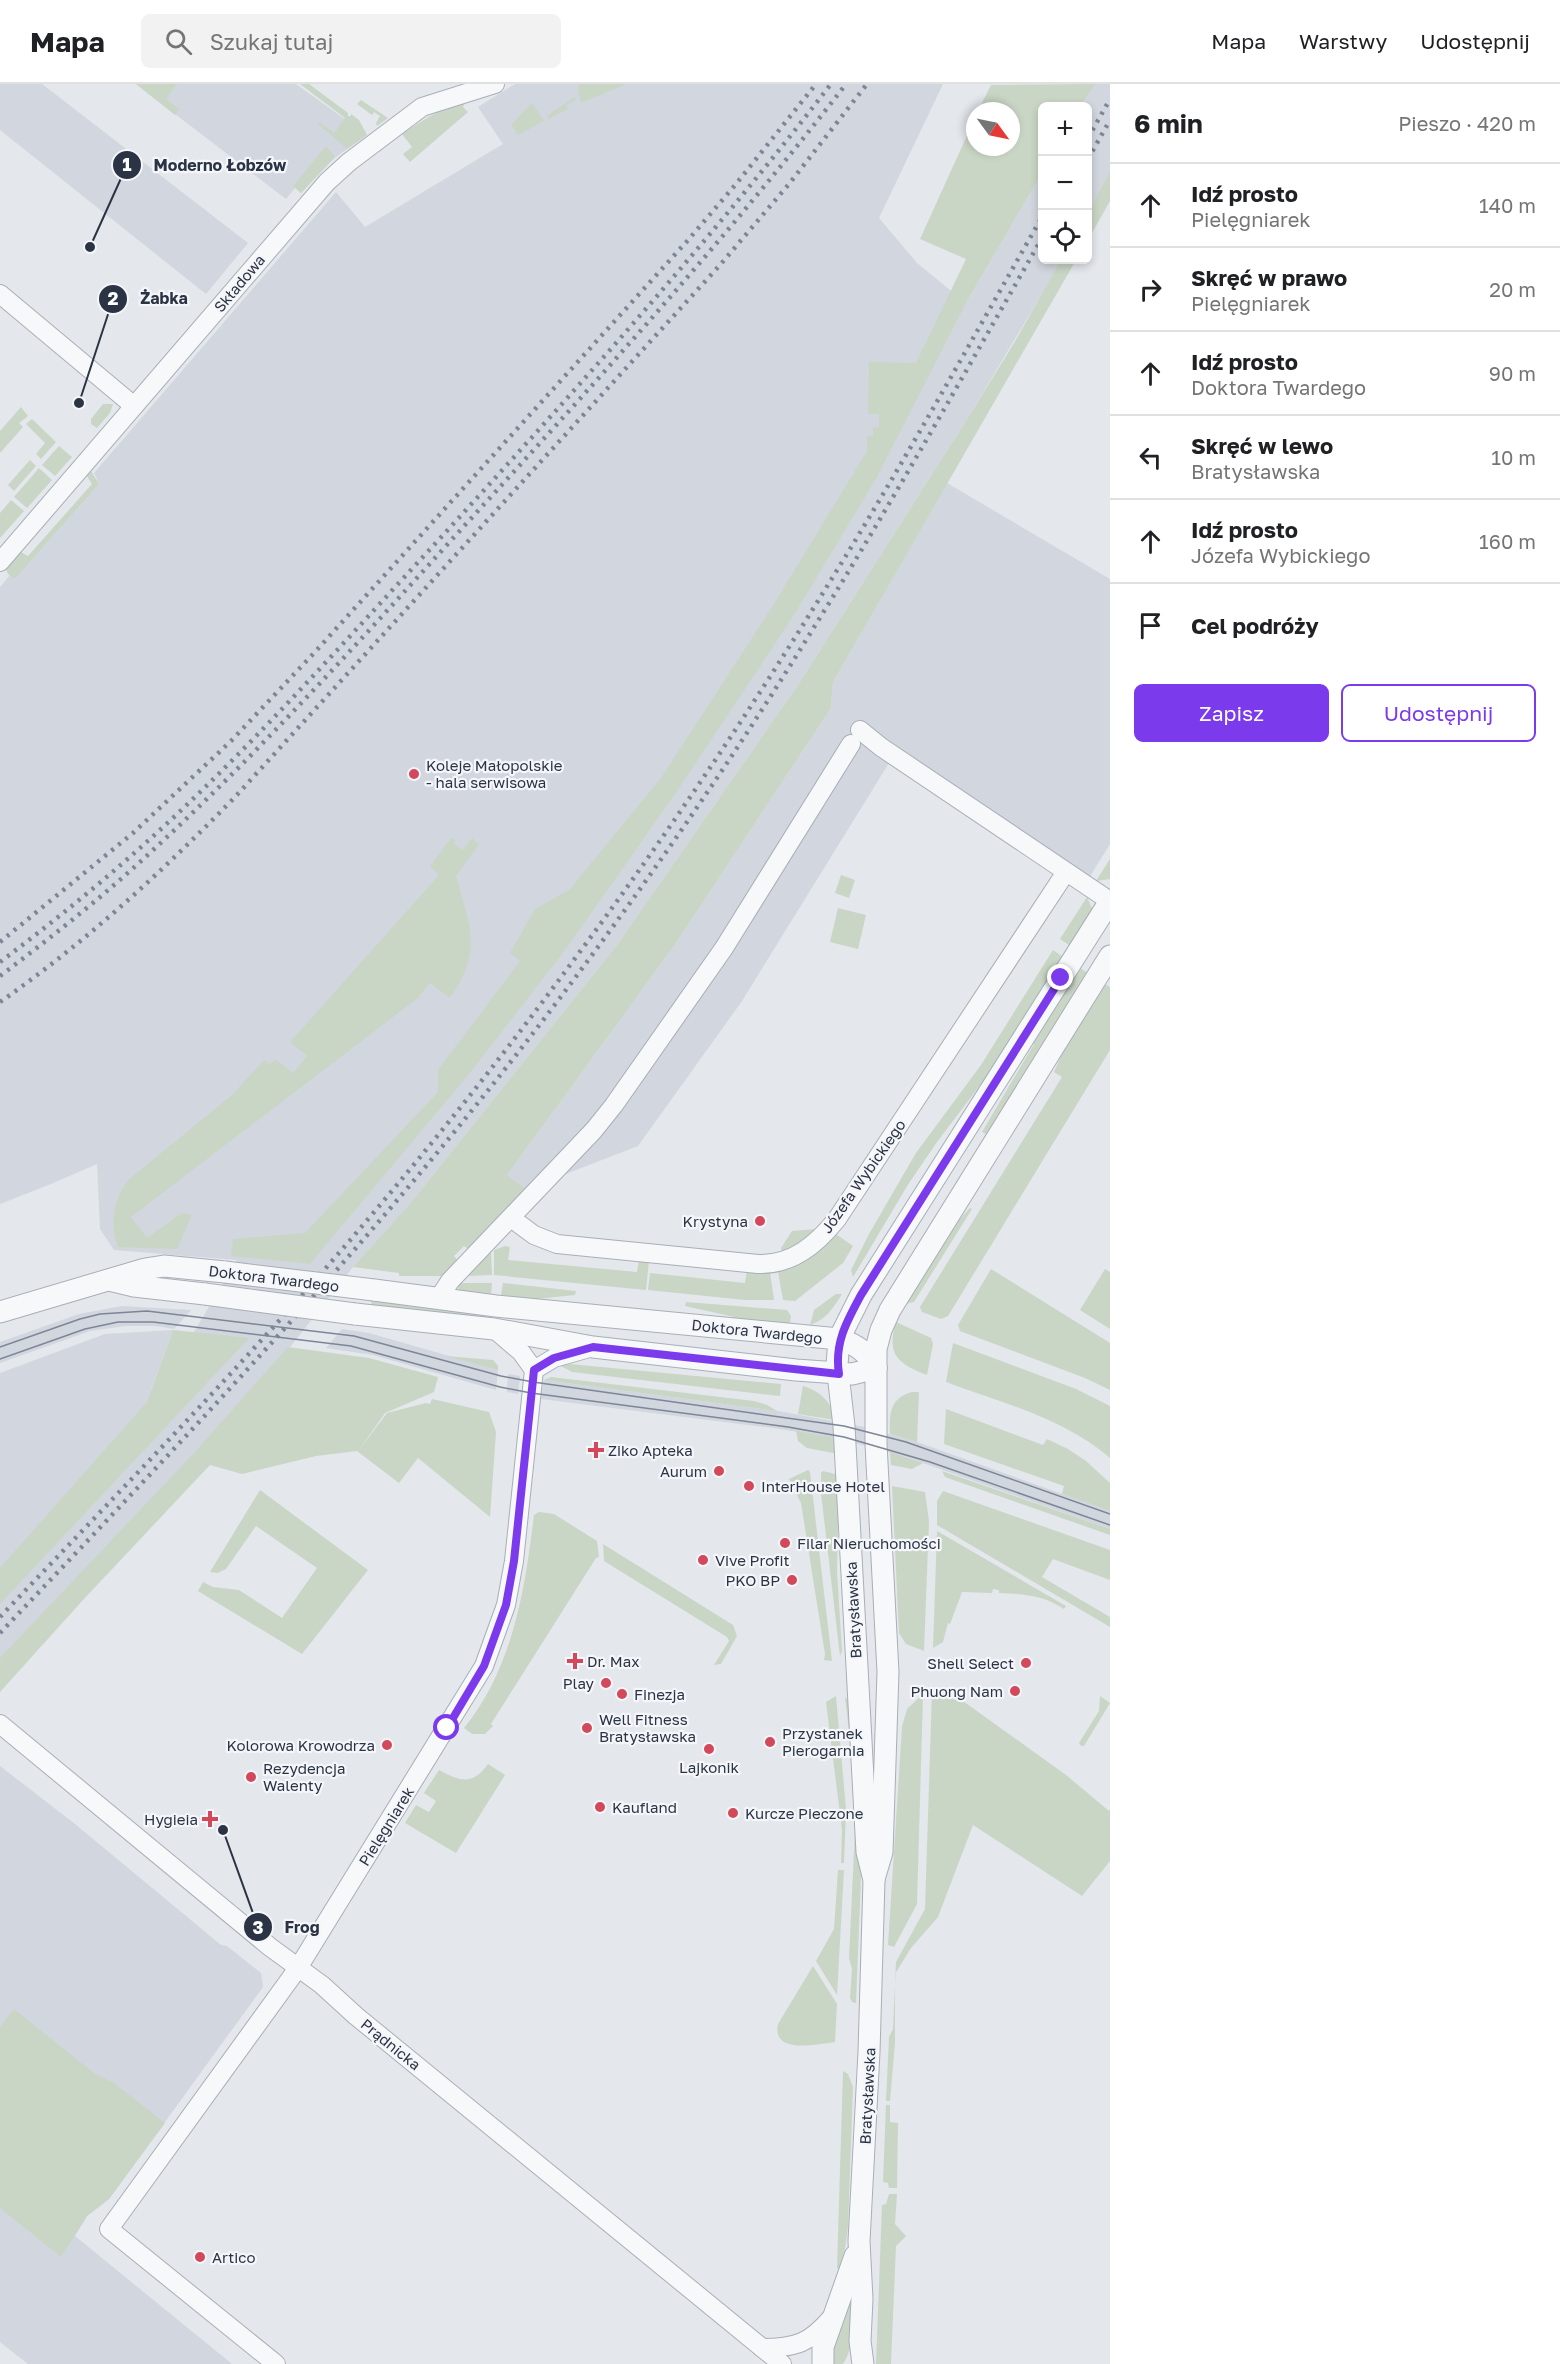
<!DOCTYPE html>
<html lang="pl">
<meta charset="utf-8">
<style>
:root{--surface:#fff;--page:#f2f2f2;--text:#202124;--muted:#757577;--line:#e0e0e0;--accent:#7c3aed}
body{margin:0;font-family:"Golos Text",sans-serif;background:var(--page);color:var(--text)}
.controls{position:absolute;right:18px;top:18px;display:grid;overflow:hidden;border-radius:9px;box-shadow:0 3px 9px #0003}
.controls button{width:54px;height:54px;display:grid;place-items:center;padding:0;border:0;border-bottom:2px solid var(--line);background:var(--surface);color:var(--text);font:30px sans-serif}
.compass{position:absolute;left:966px;top:18px;width:54px;height:54px;border-radius:50%;background:var(--surface);box-shadow:0 3px 9px #0003;rotate:123deg}
.stop{position:absolute;width:18px;height:18px;margin:-14px;border:4px solid #7c3aed;border-radius:50%;background:#fff}
.stop.end{background:#7c3aed;border-color:#fff;box-shadow:0 2px 6px #0008}
.list{margin:0;padding:0;list-style:none}
h2{display:flex;justify-content:space-between;align-items:center;height:78px;margin:0;padding:0 24px;font-size:26px}
h2 small{font-size:20px;font-weight:400;color:var(--muted)}
.list li{display:grid;grid-template-columns:39px 1fr auto;gap:18px;align-items:center;box-sizing:border-box;height:84px;padding:0 24px;border-top:2px solid var(--line)}
.list b{display:block;font-size:22px;white-space:nowrap}
.list p{margin:0;font-size:20px;white-space:nowrap;color:var(--muted)}
.list em{font-size:20px;font-style:normal;color:var(--muted)}
.actions{display:flex;gap:12px;padding:18px 24px}
.actions a{flex:1;padding:14px 0;border:2px solid var(--accent);border-radius:9px;text-align:center;font-size:21px;color:var(--accent)}
.actions .main{background:var(--accent);color:#fff}
.icon{flex:none;width:33px;height:33px;fill:none;stroke:currentColor;stroke-width:2;stroke-linecap:round;stroke-linejoin:round}
.map{position:relative;flex:none;width:1110px;height:2280px;overflow:hidden}
header{display:flex;align-items:center;gap:36px;box-sizing:border-box;height:84px;padding:0 30px;background:var(--surface);border-bottom:2px solid var(--line)}
header strong{font-size:28px}
nav{display:flex;gap:33px;margin-inline-start:auto;font-size:21px}
.search{width:420px;height:54px;background:var(--page);display:flex;align-items:center;gap:15px;box-sizing:border-box;padding:0 21px;border-radius:9px;color:var(--muted);font-size:22px}
main{display:flex}
aside{flex:1;background:var(--surface)}
.map>svg:first-child{display:block}
.built{fill:#d2d6de}
.green{fill:#c9d6c5}
.lines{fill:none;stroke-linecap:round;stroke-linejoin:round}
.minor-casing{stroke:#a9aeb7;stroke-width:20}
.tertiary-casing{stroke:#a9aeb7;stroke-width:23}
.minor{stroke:#f7f8fa;stroke-width:18}
.tertiary{stroke:#f7f8fa;stroke-width:21}
.tram{stroke:#7d8696;stroke-width:1.5}
.rail{stroke:#7d8696;stroke-width:4.5;stroke-dasharray:3 6;stroke-linecap:butt}
.tertiary-bridge-casing{stroke:#a9aeb7;stroke-width:23;stroke-linecap:butt}
.tertiary-bridge{stroke:#f7f8fa;stroke-width:21}
.route{stroke:#7c3aed;stroke-width:8}
.poi-dot{fill:#d1495b;stroke:#f4f6f9;stroke-width:2}
.labels{text-anchor:middle;dominant-baseline:central;stroke-width:4.5;stroke-linejoin:round;paint-order:stroke}
.street-label{font-size:15px;fill:#2b3445;stroke:#f4f6f9}
.poi-label{font-size:15px;fill:#2b3445;stroke:#f4f6f9;text-anchor:start}
.leader{fill:none;stroke:#2b3445;stroke-width:2}
.callout-dot{fill:#2b3445;stroke:#f4f6f9;stroke-width:2}
.mark-label{font-size:18px;text-anchor:middle;font-weight:bold;fill:#fff}
.callout-label{font-size:16px;text-anchor:middle;font-weight:bold;fill:#2b3445;stroke:#f4f6f9;stroke-width:4.5;stroke-linejoin:round;paint-order:stroke}
</style>
<header>
<strong>Mapa</strong>
<div class="search"><svg class="icon" aria-label="search" viewBox="0 0 24 24"><circle cx="10" cy="10" r="6"/><path d="M15 15l6 6"/></svg>Szukaj tutaj</div>
<nav><a>Mapa</a><a>Warstwy</a><a>Udostępnij</a></nav>
</header>
<main>
<div class="map">
<svg width="1110" height="2280" viewBox="0 0 1110 2280">
<rect width="100%" height="100%" fill="#e4e7ec"/>
<g class="built">
<polygon points="0,0 42,0 248,159 206,210 0,46"/>
<polygon points="136,0 296,0 367,51 333,75 301,109 295,104 286,115"/>
<polygon points="515,0 943,0 879,134 917,179 966,219 1042,89 1042,176 1062,176 969,332 798,601 617,861 413,1116 353,1183 218,1355 0,1601 0,1289 105,1250 173,1246 151,1306 174,1281 237,1176 114,1166 100,1145 97,1080 51,1100 0,1120 0,503 10,491 15,495 99,400 94,389 336,108 365,143 503,60 478,23"/>
<polygon points="1095,0 1110,0 1110,90 1088,130 1088,22 1081,22"/>
<polygon points="947,399 1110,495 1110,760 1081,807 889,679 742,917 638,1062 527,1105 507,1091 674,862 831,624 833,598"/>
<polygon points="122,1222 191,1226 174,1245 155,1242 125,1242 90,1247 0,1279 0,1258 79,1230"/>
<polygon points="342,1245 369,1249 498,1286 496,1306 373,1271 326,1264"/>
<polygon points="508,1290 520,1292 518,1310 507,1308"/>
<polygon points="544,1296 778,1327 865,1343 917,1358 1110,1427 1110,1445 906,1373 837,1354 773,1344 541,1315"/>
<polygon points="0,1682 75,1740 221,1861 227,1862 261,1889 263,1903 109,2115 87,2132 75,2152 232,2280 28,2280 0,2258"/>
</g>
<g class="green">
<polygon points="136,0 177,0 166,15 179,25 175,31"/>
<polygon points="300,0 309,0 348,29 348,32 351,32 351,30 359,36 367,51 347,65 318,40 319,38 334,49 345,34"/>
<polygon points="580,0 623,0 624,1 581,19 578,7"/>
<polygon points="1095,0 1081,22 1042,22 1042,89 966,219 877,393 794,531 675,710 566,865 469,990 310,1180 231,1172 233,1155 305,1149 438,1008 438,986 520,877 510,869 535,825 569,806 661,694 774,520 867,367 867,352 873,351 873,344 879,343 879,330 868,330 869,278 916,279 966,175 920,155 975,34 975,63 1011,63 1011,27 978,27 991,1"/>
<polygon points="574,13 576,16 566,21 568,25 548,35 547,32"/>
<polygon points="361,16 388,34 377,42 376,39 380,32 374,28 372,31 357,20"/>
<polygon points="459,18 465,18 463,23 468,28 410,78 403,70 412,63 402,50 430,32"/>
<polygon points="532,19 544,37 518,51 511,41"/>
<polygon points="325,63 327,63 335,73 301,109 293,102"/>
<polygon points="1110,88 1110,117 1088,156 1088,128"/>
<polygon points="1061,176 1076,176 833,598 831,624 674,862 507,1091 527,1105 469,1166 464,1162 454,1172 458,1177 443,1192 399,1192 399,1189 353,1183 413,1116 617,861 798,601 969,332 1014,259"/>
<polygon points="103,320 113,320 110,329 97,344 91,340 91,335"/>
<polygon points="21,323 28,332 19,339 23,343 0,369 0,347"/>
<polygon points="32,335 56,358 41,375 36,370 45,359 26,340"/>
<polygon points="59,362 72,373 55,392 42,381"/>
<polygon points="30,376 36,382 14,407 8,401"/>
<polygon points="39,384 52,396 27,424 14,413"/>
<polygon points="91,387 99,400 15,495 8,490 5,483 19,467 28,472 92,400 87,392"/>
<polygon points="11,416 24,427 0,454 0,429"/>
<path d="M451 754 456 756 454 760 463 766 472 754 479 760 456 792C470 843 483 866 450 914L430 899 418 914 131 1133 147 1154 179 1131 183 1129 192 1131 177 1165 118 1163C109 1141 114 1117 127 1097L232 1011 264 976 270 980 275 975 293 989 307 972 290 958 439 791 430 782Z"/>
<polygon points="1110,775 1110,795 1096,797"/>
<polygon points="841,791 855,796 849,814 835,809"/>
<polygon points="1087,813 1093,827 1069,861 1060,855"/>
<polygon points="838,824 866,831 858,865 830,858"/>
<polygon points="1053,866 1063,873 987,992 937,1058 909,1099 853,1193 851,1186 869,1150 916,1069 981,981"/>
<polygon points="1080,884 1088,889 986,1050 982,1048 1034,960 1033,959"/>
<polygon points="1105,900 1110,903 1110,966 948,1232 941,1235 922,1228 920,1223 1062,993 1054,988 1062,970"/>
<polygon points="970,1124 972,1125 914,1218 905,1220 952,1144"/>
<polygon points="817,1145 809,1153 783,1170 781,1164 792,1147"/>
<path d="M836 1150 853 1162 843 1179 795 1217 783 1216 778 1188C801 1184 818 1165 836 1150Z"/>
<polygon points="505,1162 510,1163 508,1176 637,1188 639,1176 649,1177 646,1206 494,1191 494,1166"/>
<polygon points="491,1167 492,1191 466,1192 487,1170"/>
<polygon points="991,1185 1110,1259 1110,1306 1085,1294 960,1247 958,1241"/>
<polygon points="1105,1185 1110,1188 1110,1245 1080,1226"/>
<polygon points="747,1187 770,1188 774,1216 745,1216 648,1206 650,1189 745,1199"/>
<polygon points="459,1199 492,1199 491,1210 458,1206"/>
<polygon points="503,1199 576,1207 575,1211 537,1215 501,1211"/>
<path d="M836 1210H842C833 1224 826 1236 810 1241L814 1226Z"/>
<polygon points="372,1216 491,1230 490,1236 371,1222"/>
<polygon points="686,1218 787,1226 791,1232 790,1241 734,1235 734,1233 685,1222"/>
<path d="M896 1238 931 1254 933 1260 927 1291C898 1280 886 1271 896 1238Z"/>
<polygon points="173,1246 249,1254 0,1520 0,1484 147,1318"/>
<path d="M953 1259 1076 1305 1110 1322V1374C1064 1334 1002 1319 946 1298Z"/>
<polygon points="288,1263 369,1274 438,1293 434,1308 385,1329 359,1366 387,1329 426,1319 430,1320 432,1315 489,1328 496,1348 490,1433 418,1374 399,1399 357,1367 316,1372 242,1390 210,1381 83,1516 0,1608 0,1574 194,1369"/>
<polygon points="446,1272 493,1276 498,1282 498,1286"/>
<polygon points="570,1280 781,1300 780,1312 572,1288 559,1281"/>
<polygon points="551,1293 754,1317 767,1321 777,1327 544,1296"/>
<path d="M803 1302C820 1307 832 1318 835 1336L798 1330Z"/>
<path d="M912 1308H919L917 1358 890 1350C889 1329 890 1314 912 1308Z"/>
<polygon points="946,1325 1043,1361 1047,1355 1068,1365 1086,1377 1110,1399 1110,1427 1062,1410 1064,1402 944,1360"/>
<polygon points="796,1347 837,1354 838,1370 807,1364 798,1357"/>
<polygon points="890,1368 923,1379 912,1385 891,1381"/>
<polygon points="808,1386 810,1388 832,1577 824,1576 825,1570 801,1419 789,1395"/>
<polygon points="823,1387 839,1391 837,1487 842,1567 840,1572 821,1409 821,1389"/>
<polygon points="942,1387 1110,1445 1110,1451 945,1393"/>
<polygon points="892,1402 925,1408 929,1437 924,1567 906,1560 899,1549"/>
<polygon points="260,1406 368,1486 302,1570 198,1507 203,1498 213,1503 239,1506 282,1534 317,1484 256,1442 226,1485 218,1489 210,1488"/>
<polygon points="943,1407 1110,1466 1110,1496 1053,1475 1042,1493 1110,1533 1110,1543 937,1441 937,1417"/>
<path d="M539 1428 554 1430 597 1457 599 1473 596 1474 491 1640 493 1642 485 1650H472L464 1644C513 1584 525 1505 534 1431Z"/>
<path d="M937 1447 1066 1522 1064 1525C1044 1511 1023 1510 999 1509V1506L993 1505 992 1509 962 1508 950 1540 948 1539 943 1558 933 1564Z"/>
<polygon points="603,1460 733,1541 737,1552 721,1580 714,1581 729,1557 727,1553 604,1477"/>
<polygon points="938,1604 949,1607 1066,1691 1109,1727 1110,1725 1110,1777 1082,1812 973,1741 938,1833 911,1864 895,1890 895,1959 890,2017 886,2017 889,1953 893,1945 896,1878 925,1825 932,1606"/>
<polygon points="923,1610 917,1820 894,1863 888,1861 902,1643 907,1625"/>
<polygon points="836,1612 846,1725 844,1779 841,1779 842,1746 826,1618"/>
<polygon points="1100,1612 1110,1619 1084,1662 1081,1662 1079,1659 1099,1627"/>
<polygon points="845,1613 849,1617 861,1792 856,1919 852,1918 850,1914 852,1885 849,1874 855,1746 853,1682"/>
<path d="M488 1680 505 1691 456 1769 405 1739 416 1721 429 1728 436 1717 424 1709 439 1686C459 1697 473 1702 488 1680Z"/>
<polygon points="838,1786 844,1786 837,1911 816,1877 834,1845"/>
<path d="M813 1882 837 1920 835 1958C819 1960 771 1971 778 1940Z"/>
<polygon points="14,1925 95,1990 114,1999 165,2039 109,2115 87,2132 61,2173 0,2124 0,1943"/>
<polygon points="843,1987 848,1990 853,2003 848,2143 845,2165 839,2185 837,2184"/>
<polygon points="886,2021 890,2021 890,2038 898,2039 897,2104 889,2104 888,2099 883,2098"/>
<polygon points="889,2110 897,2110 895,2140 906,2152 896,2162 891,2280 876,2280 882,2121 886,2120"/>
<path d="M850 2215 852 2218C852 2237 855 2263 843 2280H829V2274Z"/>
</g>
<g class="lines">
<g class="minor-casing">
<g id="minor">
<polyline points="0,210 134,322"/>
<polyline points="0,478 327,98 349,78 422,23 495,0"/>
<polyline points="860,646 881,663 1110,817"/>
<path d="M511 1134 534 1151 557 1160 758 1180C792 1181 816 1161 837 1135L1066 788"/>
<polyline points="439,1214 450,1197 594,1046 614,1021 724,864 851,660"/>
<polyline points="534,1286 554,1274 593,1263"/>
<polyline points="0,1640 270,1863 322,1901 356,1932 782,2280"/>
<path d="M762 2264C796 2264 810 2259 832 2233"/>
<polyline points="276,2280 109,2145 298,1884 484,1582 506,1521 514,1477 534,1286 521,1268 494,1245"/>
</g>
</g>
<g class="tertiary-casing">
<g id="tertiary">
<polyline points="109,1196 134,1202 205,1210"/>
<path d="M374 1206 496 1222 839 1255C858 1261 866 1268 876 1284"/>
<polyline points="0,1228 145,1185 164,1182 225,1188"/>
<polyline points="355,1230 494,1245 593,1263 796,1286 852,1290 876,1284"/>
<polyline points="874,1795 882,1768 888,1588 876,1360 876,1265 881,1246 890,1226 1110,872"/>
<polyline points="823,2280 823,2263 855,2172"/>
<polyline points="863,2280 860,2257 862,2215 859,2157 869,1968 874,1796 867,1768 844,1342 837,1281 839,1255 861,1211 1110,817"/>
</g>
</g>
<use href="#minor" class="minor"/>
<use href="#tertiary" class="tertiary"/>
<g class="tram">
<polyline points="0,1263 80,1235 100,1230 147,1227 354,1252 501,1292 533,1298 844,1342 906,1358 1110,1430"/>
<polyline points="0,1275 85,1245 118,1238 153,1238 351,1262 500,1303 531,1309 788,1343 844,1353 930,1378 1110,1441"/>
</g>
<g class="rail">
<polyline points="1088,54 1110,15"/>
<polyline points="1088,75 1110,36"/>
<polyline points="0,858 133,749 231,657 315,568 689,155 736,100 816,0"/>
<path d="M0 878C68 827 134 772 195 713 278 633 355 546 434 461 571 311 707 161 831 0"/>
<path d="M0 892C53 852 105 811 153 766 264 664 364 552 466 440 597 297 727 154 846 0"/>
<path d="M0 918C86 858 163 787 236 712L720 181 789 100 867 0"/>
<path d="M0 1533C99 1429 199 1326 295 1219 393 1109 486 995 573 877 668 750 756 618 839 483 910 368 975 250 1042 133"/>
<path d="M0 1549C190 1349 380 1150 547 931 643 805 733 675 816 540 895 414 968 283 1042 154"/>
</g>
<g class="tertiary-bridge-casing">
<g id="tertiary-bridge">
<polyline points="225,1188 374,1206"/>
<polyline points="205,1210 355,1230"/>
</g>
</g>
<use href="#tertiary-bridge" class="tertiary-bridge"/>
</g>
<g class="lines">
<path class="route" d="M447 1644 484 1582 506 1521 514 1477 534 1286 554 1274 593 1263 839 1290C834 1259 847 1237 861 1211L1061 894"/>
</g>
<g class="poi-dot">
<circle cx="414" cy="690" r="6"/>
<circle cx="760" cy="1137" r="6"/>
<path d="M593 1357h6v6h6v6h-6v6h-6v-6h-6v-6h6z"/>
<circle cx="719" cy="1387" r="6"/>
<circle cx="749" cy="1402" r="6"/>
<circle cx="785" cy="1459" r="6"/>
<circle cx="703" cy="1476" r="6"/>
<circle cx="792" cy="1496" r="6"/>
<path d="M572 1568h6v6h6v6h-6v6h-6v-6h-6v-6h6z"/>
<circle cx="1026" cy="1579" r="6"/>
<circle cx="606" cy="1599" r="6"/>
<circle cx="1015" cy="1607" r="6"/>
<circle cx="622" cy="1610" r="6"/>
<circle cx="587" cy="1644" r="6"/>
<circle cx="770" cy="1658" r="6"/>
<circle cx="387" cy="1661" r="6"/>
<circle cx="709" cy="1665" r="6"/>
<circle cx="251" cy="1693" r="6"/>
<circle cx="600" cy="1723" r="6"/>
<circle cx="733" cy="1729" r="6"/>
<path d="M207 1726h6v6h6v6h-6v6h-6v-6h-6v-6h6z"/>
<circle cx="200" cy="2173" r="6"/>
</g>
<g class="labels">
<g class="street-label">
<text transform="translate(239 199) rotate(-50)">Składowa</text>
<text transform="translate(863 1092) rotate(-55)">Józefa Wybickiego</text>
<text transform="translate(274 1194) rotate(7)">Doktora Twardego</text>
<text transform="translate(757 1247) rotate(6)">Doktora Twardego</text>
<text transform="translate(853 1526) rotate(-93)">Bratysławska</text>
<text transform="translate(386 1742) rotate(-58)">Pielęgniarek</text>
<text transform="translate(391 1960) rotate(39)">Prądnicka</text>
<text transform="translate(867 2012) rotate(-87)">Bratysławska</text>
</g>
<g class="poi-label">
<text x="426" y="681">Koleje Małopolskie<tspan x="426" dy="17">- hala serwisowa</tspan></text>
<text x="748" y="1137" text-anchor="end">Krystyna</text>
<text x="608" y="1366">Ziko Apteka</text>
<text x="707" y="1387" text-anchor="end">Aurum</text>
<text x="761" y="1402">InterHouse Hotel</text>
<text x="797" y="1459">Filar Nieruchomości</text>
<text x="715" y="1476">Vive Profit</text>
<text x="780" y="1496" text-anchor="end">PKO BP</text>
<text x="587" y="1577">Dr. Max</text>
<text x="1014" y="1579" text-anchor="end">Shell Select</text>
<text x="594" y="1599" text-anchor="end">Play</text>
<text x="1003" y="1607" text-anchor="end">Phuong Nam</text>
<text x="634" y="1610">Finezja</text>
<text x="599" y="1635">Well Fitness<tspan x="599" dy="17">Bratysławska</tspan></text>
<text x="782" y="1649">Przystanek<tspan x="782" dy="17">Pierogarnia</tspan></text>
<text x="375" y="1661" text-anchor="end">Kolorowa Krowodrza</text>
<text x="709" y="1683" text-anchor="middle">Lajkonik</text>
<text x="263" y="1684">Rezydencja<tspan x="263" dy="17">Walenty</tspan></text>
<text x="612" y="1723">Kaufland</text>
<text x="745" y="1729">Kurcze Pieczone</text>
<text x="198" y="1735" text-anchor="end">Hygieia</text>
<text x="212" y="2173">Artico</text>
</g>
</g>
<path class="leader" d="M90 163L127 81M79 319L113 215M223 1746L258 1843"/>
<g class="callout-dot">
<circle cx="90" cy="163" r="6"/>
<circle cx="79" cy="319" r="6"/>
<circle cx="223" cy="1746" r="6"/>
<circle cx="127" cy="81" r="15"/>
<circle cx="113" cy="215" r="15"/>
<circle cx="258" cy="1843" r="15"/>
</g>
<g class="mark-label">
<text x="127" y="87">1</text>
<text x="113" y="221">2</text>
<text x="258" y="1850">3</text>
</g>
<g class="callout-label">
<text x="220" y="87">Moderno Łobzów</text>
<text x="164" y="220">Żabka</text>
<text x="302" y="1849">Frog</text>
</g>
</svg>
<div class="controls">
<button>+</button>
<button>−</button>
<button><svg class="icon" aria-label="locate" viewBox="0 0 24 24"><circle cx="12" cy="12" r="6"/><path d="M12 2v4M12 18v4M2 12h4M18 12h4"/></svg></button>
</div>
<svg class="compass" viewBox="-18 -18 36 36"><path d="M0-13l5 13h-10z" fill="#e53935"/><path d="M0 13l5-13h-10z" fill="#757577"/></svg>
<div class="stop" style="left:447px;top:1644px"></div>
<div class="stop end" style="left:1061px;top:894px"></div>
</div>
<aside>
<h2>6 min<small>Pieszo · 420 m</small></h2>
<ul class="list">
<li><svg class="icon" aria-label="ahead" viewBox="0 0 24 24"><path d="M12 20V5M6 11l6-6 6 6"/></svg><div><b>Idź prosto</b><p>Pielęgniarek</p></div><em>140 m</em></li>
<li><svg class="icon" aria-label="right" viewBox="0 0 24 24"><path d="M7 20v-9h11M14 6l5 5-5 5"/></svg><div><b>Skręć w prawo</b><p>Pielęgniarek</p></div><em>20 m</em></li>
<li><svg class="icon" aria-label="ahead" viewBox="0 0 24 24"><path d="M12 20V5M6 11l6-6 6 6"/></svg><div><b>Idź prosto</b><p>Doktora Twardego</p></div><em>90 m</em></li>
<li><svg class="icon" aria-label="left" viewBox="0 0 24 24"><path d="M17 20v-9H6M10 6l-5 5 5 5"/></svg><div><b>Skręć w lewo</b><p>Bratysławska</p></div><em>10 m</em></li>
<li><svg class="icon" aria-label="ahead" viewBox="0 0 24 24"><path d="M12 20V5M6 11l6-6 6 6"/></svg><div><b>Idź prosto</b><p>Józefa Wybickiego</p></div><em>160 m</em></li>
<li><svg class="icon" aria-label="arrive" viewBox="0 0 24 24"><path d="M6 21V4h12l-3 4 3 4H6"/></svg><div><b>Cel podróży</b></div></li>
</ul>
<div class="actions"><a class="main">Zapisz</a><a>Udostępnij</a></div>
</aside>
</main>
